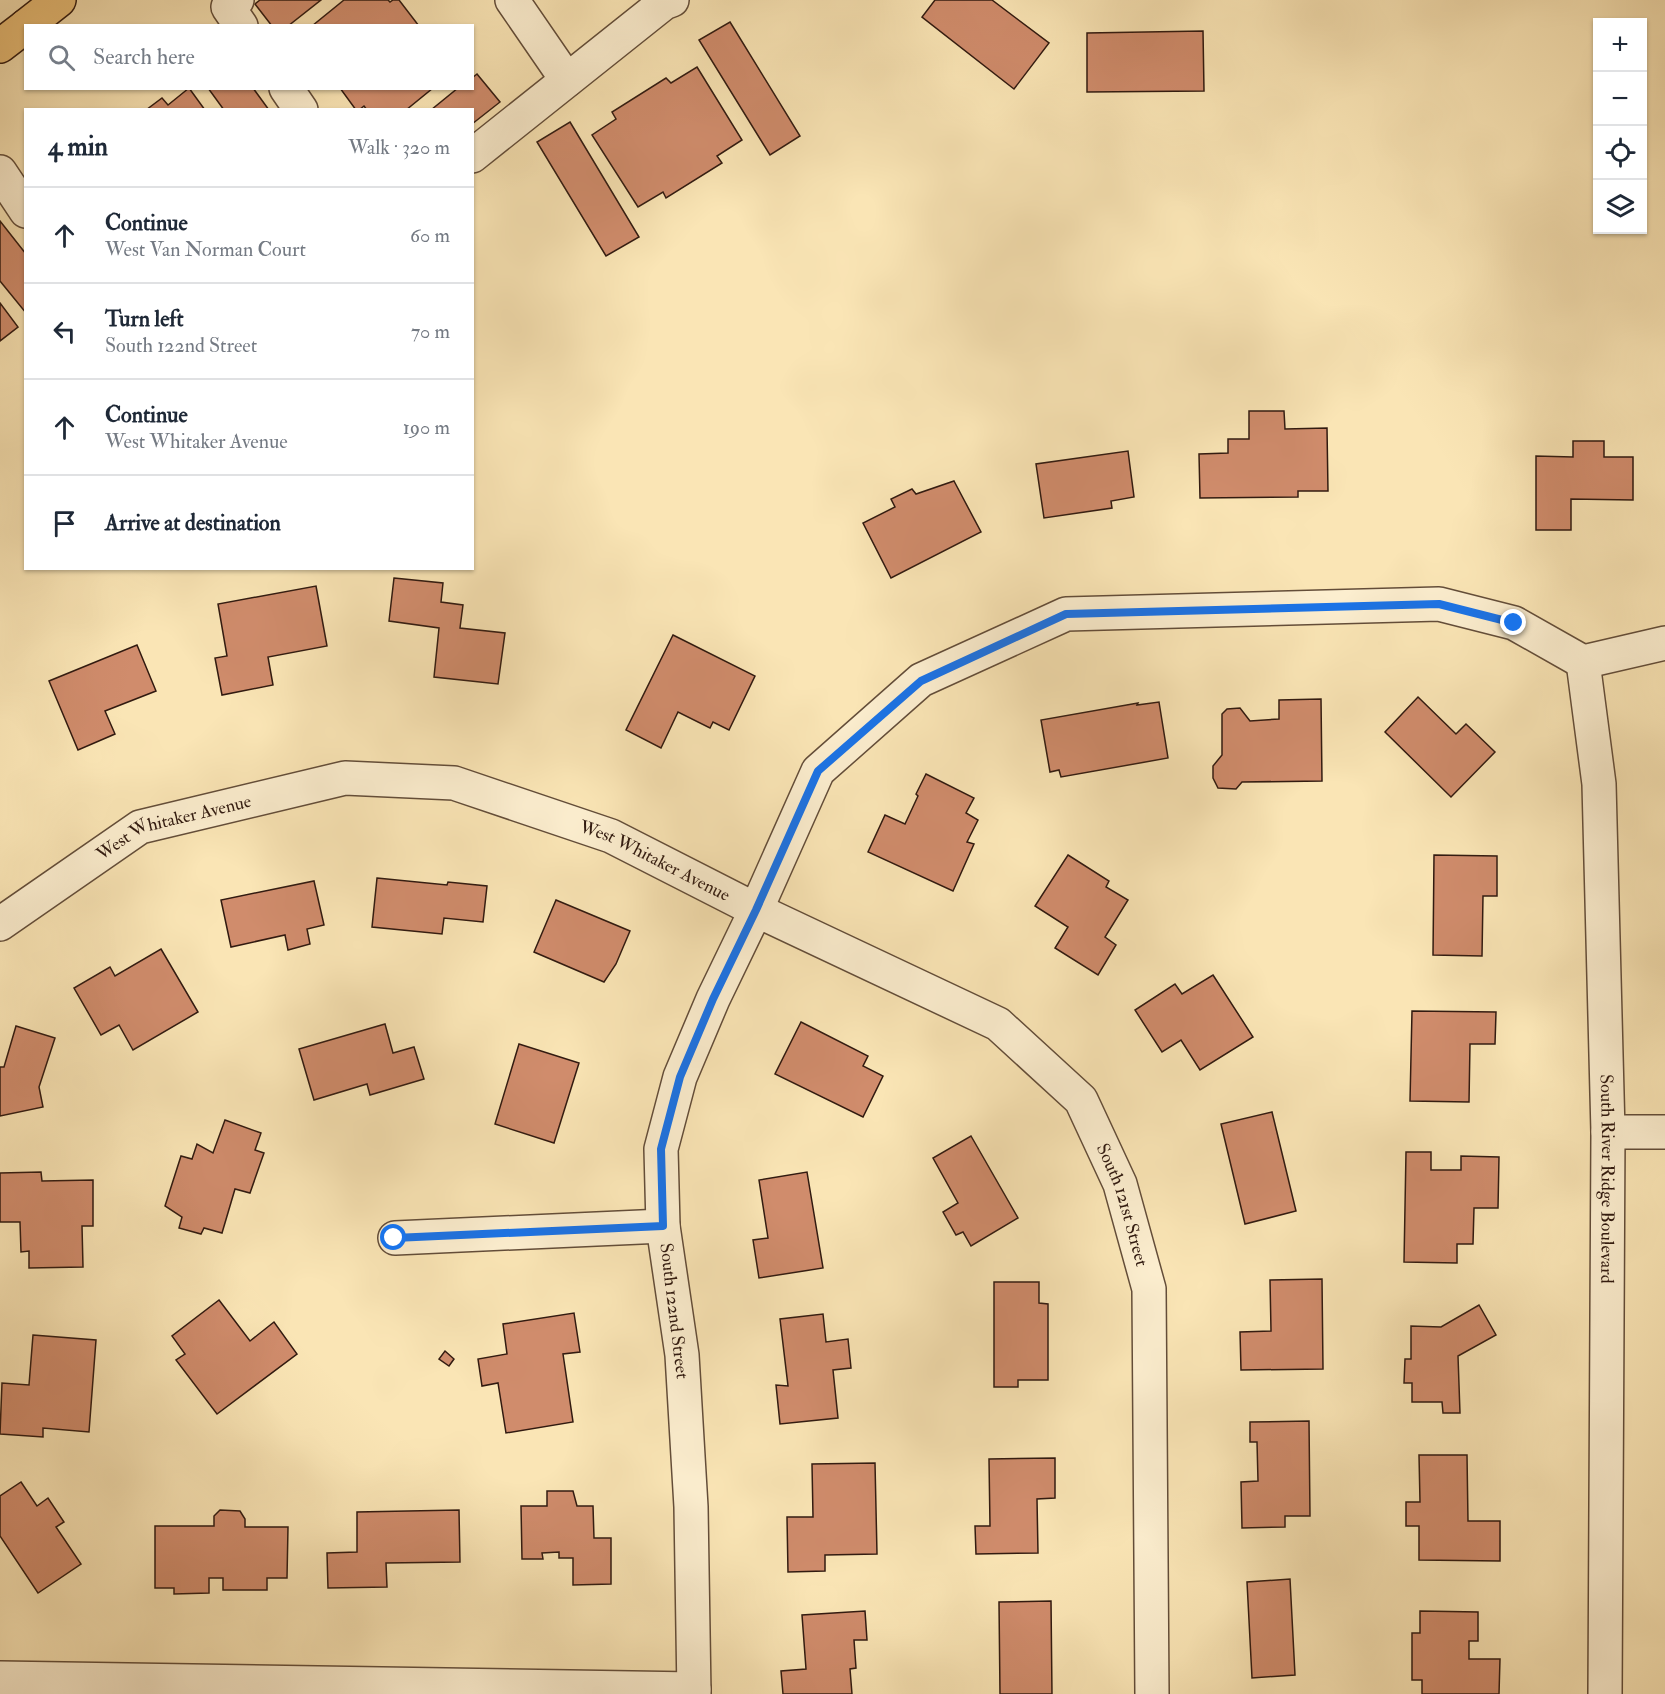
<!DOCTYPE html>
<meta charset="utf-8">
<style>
:root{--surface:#fff;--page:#f6f6f7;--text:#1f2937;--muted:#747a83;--line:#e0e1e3}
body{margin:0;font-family:"IM FELL Double Pica",serif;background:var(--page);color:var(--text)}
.controls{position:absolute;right:18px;top:18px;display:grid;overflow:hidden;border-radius:0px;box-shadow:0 2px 4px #0004}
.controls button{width:54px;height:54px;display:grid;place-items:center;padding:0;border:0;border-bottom:2px solid var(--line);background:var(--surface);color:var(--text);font:30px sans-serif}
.stop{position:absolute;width:18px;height:18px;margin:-14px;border:4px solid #1a73e8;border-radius:50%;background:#fff}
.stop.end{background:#1a73e8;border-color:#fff;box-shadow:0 2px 6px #0008}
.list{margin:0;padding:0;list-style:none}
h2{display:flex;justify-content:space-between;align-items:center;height:78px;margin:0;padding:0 24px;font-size:26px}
h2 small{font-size:20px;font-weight:400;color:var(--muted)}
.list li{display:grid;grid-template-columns:39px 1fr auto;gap:18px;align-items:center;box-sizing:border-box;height:96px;padding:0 24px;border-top:2px solid var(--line)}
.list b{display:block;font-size:22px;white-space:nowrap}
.list p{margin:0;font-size:20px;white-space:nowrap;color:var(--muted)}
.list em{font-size:20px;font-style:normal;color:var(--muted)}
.icon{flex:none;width:33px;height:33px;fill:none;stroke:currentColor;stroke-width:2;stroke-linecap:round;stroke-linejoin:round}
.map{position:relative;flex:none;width:1665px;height:1694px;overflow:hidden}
.search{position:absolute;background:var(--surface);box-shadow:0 2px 4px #0004;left:24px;top:24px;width:450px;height:66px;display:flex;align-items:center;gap:15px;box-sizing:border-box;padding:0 21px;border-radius:0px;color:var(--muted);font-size:22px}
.panel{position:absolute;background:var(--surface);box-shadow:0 2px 4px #0004;left:24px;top:108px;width:450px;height:462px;border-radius:0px}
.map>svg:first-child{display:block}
.building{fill:#d08c6c;stroke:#311a10;stroke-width:1.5}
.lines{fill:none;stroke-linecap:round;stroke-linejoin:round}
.minor-casing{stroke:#634d39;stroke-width:36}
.major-casing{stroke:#311a10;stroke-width:36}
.minor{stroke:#fceecf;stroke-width:33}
.major{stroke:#edc27a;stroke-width:33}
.route{stroke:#1a73e8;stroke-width:8}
.labels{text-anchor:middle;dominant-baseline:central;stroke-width:5;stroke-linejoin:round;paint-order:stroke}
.street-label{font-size:18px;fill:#311a10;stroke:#fceecf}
</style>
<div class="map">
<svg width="1665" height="1694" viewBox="0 0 1665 1694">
<rect width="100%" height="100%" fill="#fae5b5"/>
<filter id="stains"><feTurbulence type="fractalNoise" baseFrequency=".00333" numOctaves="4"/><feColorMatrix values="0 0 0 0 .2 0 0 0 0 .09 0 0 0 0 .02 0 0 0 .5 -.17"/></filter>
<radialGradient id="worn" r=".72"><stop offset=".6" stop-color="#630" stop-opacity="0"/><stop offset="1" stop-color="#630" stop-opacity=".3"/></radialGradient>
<g class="building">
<polygon points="260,0 321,0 288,26 272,26 255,4"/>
<polygon points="344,0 388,0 390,2 393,0 399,0 419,26 312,26"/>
<polygon points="935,0 992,0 1049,43 1014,89 922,17"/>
<polygon points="730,22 800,136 770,155 699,40"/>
<polygon points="1203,31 1204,91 1087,92 1087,33"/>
<polygon points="697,67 742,140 717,156 722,163 666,198 663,192 638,207 592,135 616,119 612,112 666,78 671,83"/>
<polygon points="477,74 500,102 472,124 472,110 431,110 458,88 472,88 472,78"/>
<polygon points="189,88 205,110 146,110 162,98 168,105"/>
<polygon points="208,88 253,88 269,110 224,110"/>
<polygon points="340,88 433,88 406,110 367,110 364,106 359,110 356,110"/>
<polygon points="570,122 639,237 606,256 537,142"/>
<polygon points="0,221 26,254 26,313 0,281"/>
<polygon points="0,303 18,327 0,341"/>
<polygon points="1249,411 1284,411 1285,429 1327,428 1328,491 1298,491 1298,497 1200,498 1199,454 1228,453 1228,439 1249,439"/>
<polygon points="1573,441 1604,441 1604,457 1633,457 1633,500 1571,499 1571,530 1536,530 1536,456 1573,457"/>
<polygon points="1128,451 1134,497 1111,501 1112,508 1044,518 1036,464"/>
<polygon points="954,481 981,532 891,578 863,523 895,507 891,499 912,489 916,494"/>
<polygon points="394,578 443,583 441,602 463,605 460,628 505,633 498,684 434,677 439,628 389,621"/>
<polygon points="316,586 327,646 268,657 273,685 222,695 215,658 227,656 218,604"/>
<polygon points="673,635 755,676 729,730 713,722 710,728 678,712 661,748 626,730"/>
<polygon points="137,645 156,691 105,711 115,734 78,750 49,681"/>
<polygon points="1418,697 1456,734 1466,724 1495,752 1451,797 1385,732"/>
<polygon points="1321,699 1322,781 1242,782 1236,789 1218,788 1213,778 1213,766 1222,755 1222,714 1227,709 1240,708 1250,721 1279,719 1279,700"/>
<polygon points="1159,702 1168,758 1061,777 1059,770 1050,772 1041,720 1138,703 1137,705"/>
<polygon points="926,774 974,798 966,813 978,820 967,842 974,844 953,891 868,852 885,815 905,824 918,796 916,794"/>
<polygon points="1068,855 1109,881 1106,887 1128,900 1105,937 1116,945 1098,975 1055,948 1068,927 1035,906"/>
<polygon points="1434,855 1497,856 1497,896 1483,896 1482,956 1433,955"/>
<polygon points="377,878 447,885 448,882 487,886 483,922 444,918 442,934 372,927"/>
<polygon points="314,881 324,925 307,929 310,944 288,950 285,935 231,947 221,900"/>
<polygon points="556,900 630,931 616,964 604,982 534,952"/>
<polygon points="161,949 198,1012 133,1050 119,1025 101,1035 74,988 110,967 115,976"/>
<polygon points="1213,975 1253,1037 1200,1070 1181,1040 1162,1052 1135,1010 1175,984 1182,994"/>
<polygon points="1412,1011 1496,1012 1495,1044 1470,1044 1469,1102 1410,1101"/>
<polygon points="801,1022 868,1056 863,1066 883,1076 863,1117 775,1074"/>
<polygon points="385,1024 393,1053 414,1047 424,1079 370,1095 367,1084 314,1100 299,1049"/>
<polygon points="16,1026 55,1038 39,1087 43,1107 0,1116 0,1067 4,1067"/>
<polygon points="519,1044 579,1063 554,1143 495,1124"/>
<polygon points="1272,1112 1296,1211 1245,1224 1221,1124"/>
<polygon points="225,1120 261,1133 255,1150 264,1153 250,1193 235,1189 222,1233 204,1228 201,1234 179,1228 182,1217 165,1206 181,1156 192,1159 197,1144 213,1153"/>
<polygon points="971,1136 1018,1218 971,1246 963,1232 956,1235 943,1212 958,1203 933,1158"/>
<polygon points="1406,1152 1431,1152 1431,1170 1461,1170 1461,1156 1499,1157 1498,1208 1474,1208 1473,1244 1457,1244 1457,1263 1404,1262"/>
<polygon points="41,1172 42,1181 93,1180 93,1226 82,1226 83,1267 29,1268 29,1251 21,1252 20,1222 0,1222 0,1173"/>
<polygon points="807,1172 823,1268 759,1278 753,1240 768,1238 759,1180"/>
<polygon points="1322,1279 1323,1369 1241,1370 1240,1332 1271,1331 1270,1280"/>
<polygon points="994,1282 1039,1282 1039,1303 1048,1304 1048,1380 1018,1380 1018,1387 994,1387"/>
<polygon points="219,1300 250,1341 274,1322 297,1354 217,1414 176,1360 185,1354 172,1336"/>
<polygon points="1479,1305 1496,1335 1458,1356 1460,1413 1443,1413 1442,1402 1412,1402 1412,1383 1404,1383 1405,1359 1411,1359 1411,1326 1441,1327"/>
<polygon points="574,1313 580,1352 563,1354 573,1422 506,1433 498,1383 482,1386 478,1359 507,1354 503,1324"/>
<polygon points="823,1314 826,1342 848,1339 851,1368 833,1370 838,1418 780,1424 776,1385 788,1386 780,1319"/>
<polygon points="33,1335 96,1340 89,1432 43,1428 43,1437 0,1434 2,1383 29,1385"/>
<polygon points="445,1351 454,1359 449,1366 439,1359"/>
<polygon points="1309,1421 1310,1516 1285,1516 1285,1527 1242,1528 1241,1482 1258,1481 1257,1442 1250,1442 1250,1422"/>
<polygon points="1419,1455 1467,1455 1468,1521 1500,1521 1500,1561 1419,1560 1419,1526 1406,1526 1406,1502 1420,1502"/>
<polygon points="1055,1458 1055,1498 1037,1499 1038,1553 976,1554 975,1526 990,1526 989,1459"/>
<polygon points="875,1463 877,1554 825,1555 825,1571 788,1572 787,1517 813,1517 812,1464"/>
<polygon points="21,1482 37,1506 48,1498 64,1522 56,1527 81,1564 38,1593 0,1536 0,1496"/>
<polygon points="547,1491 573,1491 577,1506 593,1506 594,1538 611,1538 611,1584 573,1585 573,1558 559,1558 559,1552 542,1553 543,1559 522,1559 521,1506 547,1506"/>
<polygon points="220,1510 240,1511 245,1519 245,1527 288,1527 287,1578 267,1578 267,1590 223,1590 223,1578 209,1578 209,1593 174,1594 174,1588 155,1588 155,1526 214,1526 214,1516"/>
<polygon points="459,1510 460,1562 386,1563 387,1587 328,1588 327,1553 357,1552 357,1512"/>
<polygon points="1290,1579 1295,1675 1252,1678 1247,1582"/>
<polygon points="1051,1601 1052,1694 1000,1694 999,1602"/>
<polygon points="865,1611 867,1640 854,1640 856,1668 850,1669 852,1694 783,1694 781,1671 806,1669 802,1615"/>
<polygon points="1420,1611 1478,1612 1478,1641 1469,1641 1469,1659 1500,1659 1499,1694 1422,1694 1422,1680 1412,1680 1412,1633 1420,1633"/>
</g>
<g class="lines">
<g class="minor-casing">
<g id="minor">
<polyline points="237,0 228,7 241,26"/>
<polyline points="512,0 567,80"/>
<polyline points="286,88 301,110"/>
<polyline points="472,156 664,3 672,0"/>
<polyline points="0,172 26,211"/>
<path id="s1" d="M1583 662 1599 784 1608 1132 1605 1694"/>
<path id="s2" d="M0 924 140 827 345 778 454 783 611 836 756 910 818 771 921 680 1066 614 1439 604 1514 623 1583 662 1665 643"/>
<polyline points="1608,1132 1665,1132"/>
<polyline points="395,1238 663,1226"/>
<polyline points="0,1678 694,1689"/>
<path id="s3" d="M694 1694 691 1507 682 1355 663 1226 661 1149 680 1077 713 999 756 910 998 1024 1081 1100 1120 1184 1149 1289 1152 1694"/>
</g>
</g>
<g class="major-casing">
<g id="major">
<polyline points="26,26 59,0"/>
<polyline points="0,46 26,26"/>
</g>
</g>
<use href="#minor" class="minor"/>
<use href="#major" class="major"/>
</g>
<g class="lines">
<polyline class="route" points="394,1238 663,1226 661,1149 680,1077 713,999 756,910 818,771 921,681 1066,614 1439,604 1514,623"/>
</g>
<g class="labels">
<g class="street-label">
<text stroke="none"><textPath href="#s2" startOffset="202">West Whitaker Avenue</textPath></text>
<text stroke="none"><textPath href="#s2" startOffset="706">West Whitaker Avenue</textPath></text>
<text stroke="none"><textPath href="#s1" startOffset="518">South River Ridge Boulevard</textPath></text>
<text stroke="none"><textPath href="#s3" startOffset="1298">South 121st Street</textPath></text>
<text transform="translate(674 1311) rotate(83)">South 122nd Street</text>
</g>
</g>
<rect width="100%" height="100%" filter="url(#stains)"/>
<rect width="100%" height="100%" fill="url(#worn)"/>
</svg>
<div class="controls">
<button>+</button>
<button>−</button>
<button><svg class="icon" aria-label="locate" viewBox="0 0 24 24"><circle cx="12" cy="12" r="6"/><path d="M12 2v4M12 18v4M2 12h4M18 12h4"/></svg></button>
<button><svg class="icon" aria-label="layers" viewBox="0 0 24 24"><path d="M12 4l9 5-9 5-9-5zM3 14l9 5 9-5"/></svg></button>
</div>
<div class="stop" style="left:394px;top:1238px"></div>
<div class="stop end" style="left:1514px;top:623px"></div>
<div class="search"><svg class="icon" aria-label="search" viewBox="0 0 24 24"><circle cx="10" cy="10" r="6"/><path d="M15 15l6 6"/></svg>Search here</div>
<section class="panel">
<h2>4 min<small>Walk · 320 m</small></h2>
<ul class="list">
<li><svg class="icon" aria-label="ahead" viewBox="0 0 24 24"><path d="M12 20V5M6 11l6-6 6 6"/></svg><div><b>Continue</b><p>West Van Norman Court</p></div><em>60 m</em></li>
<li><svg class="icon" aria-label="left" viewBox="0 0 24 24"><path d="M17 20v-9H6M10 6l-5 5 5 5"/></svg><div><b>Turn left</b><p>South 122nd Street</p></div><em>70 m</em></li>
<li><svg class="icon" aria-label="ahead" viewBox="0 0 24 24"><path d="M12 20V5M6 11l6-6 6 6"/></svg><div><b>Continue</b><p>West Whitaker Avenue</p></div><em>190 m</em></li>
<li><svg class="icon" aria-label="arrive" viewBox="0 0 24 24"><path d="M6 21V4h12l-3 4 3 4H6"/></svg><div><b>Arrive at destination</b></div></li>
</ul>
</section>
</div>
